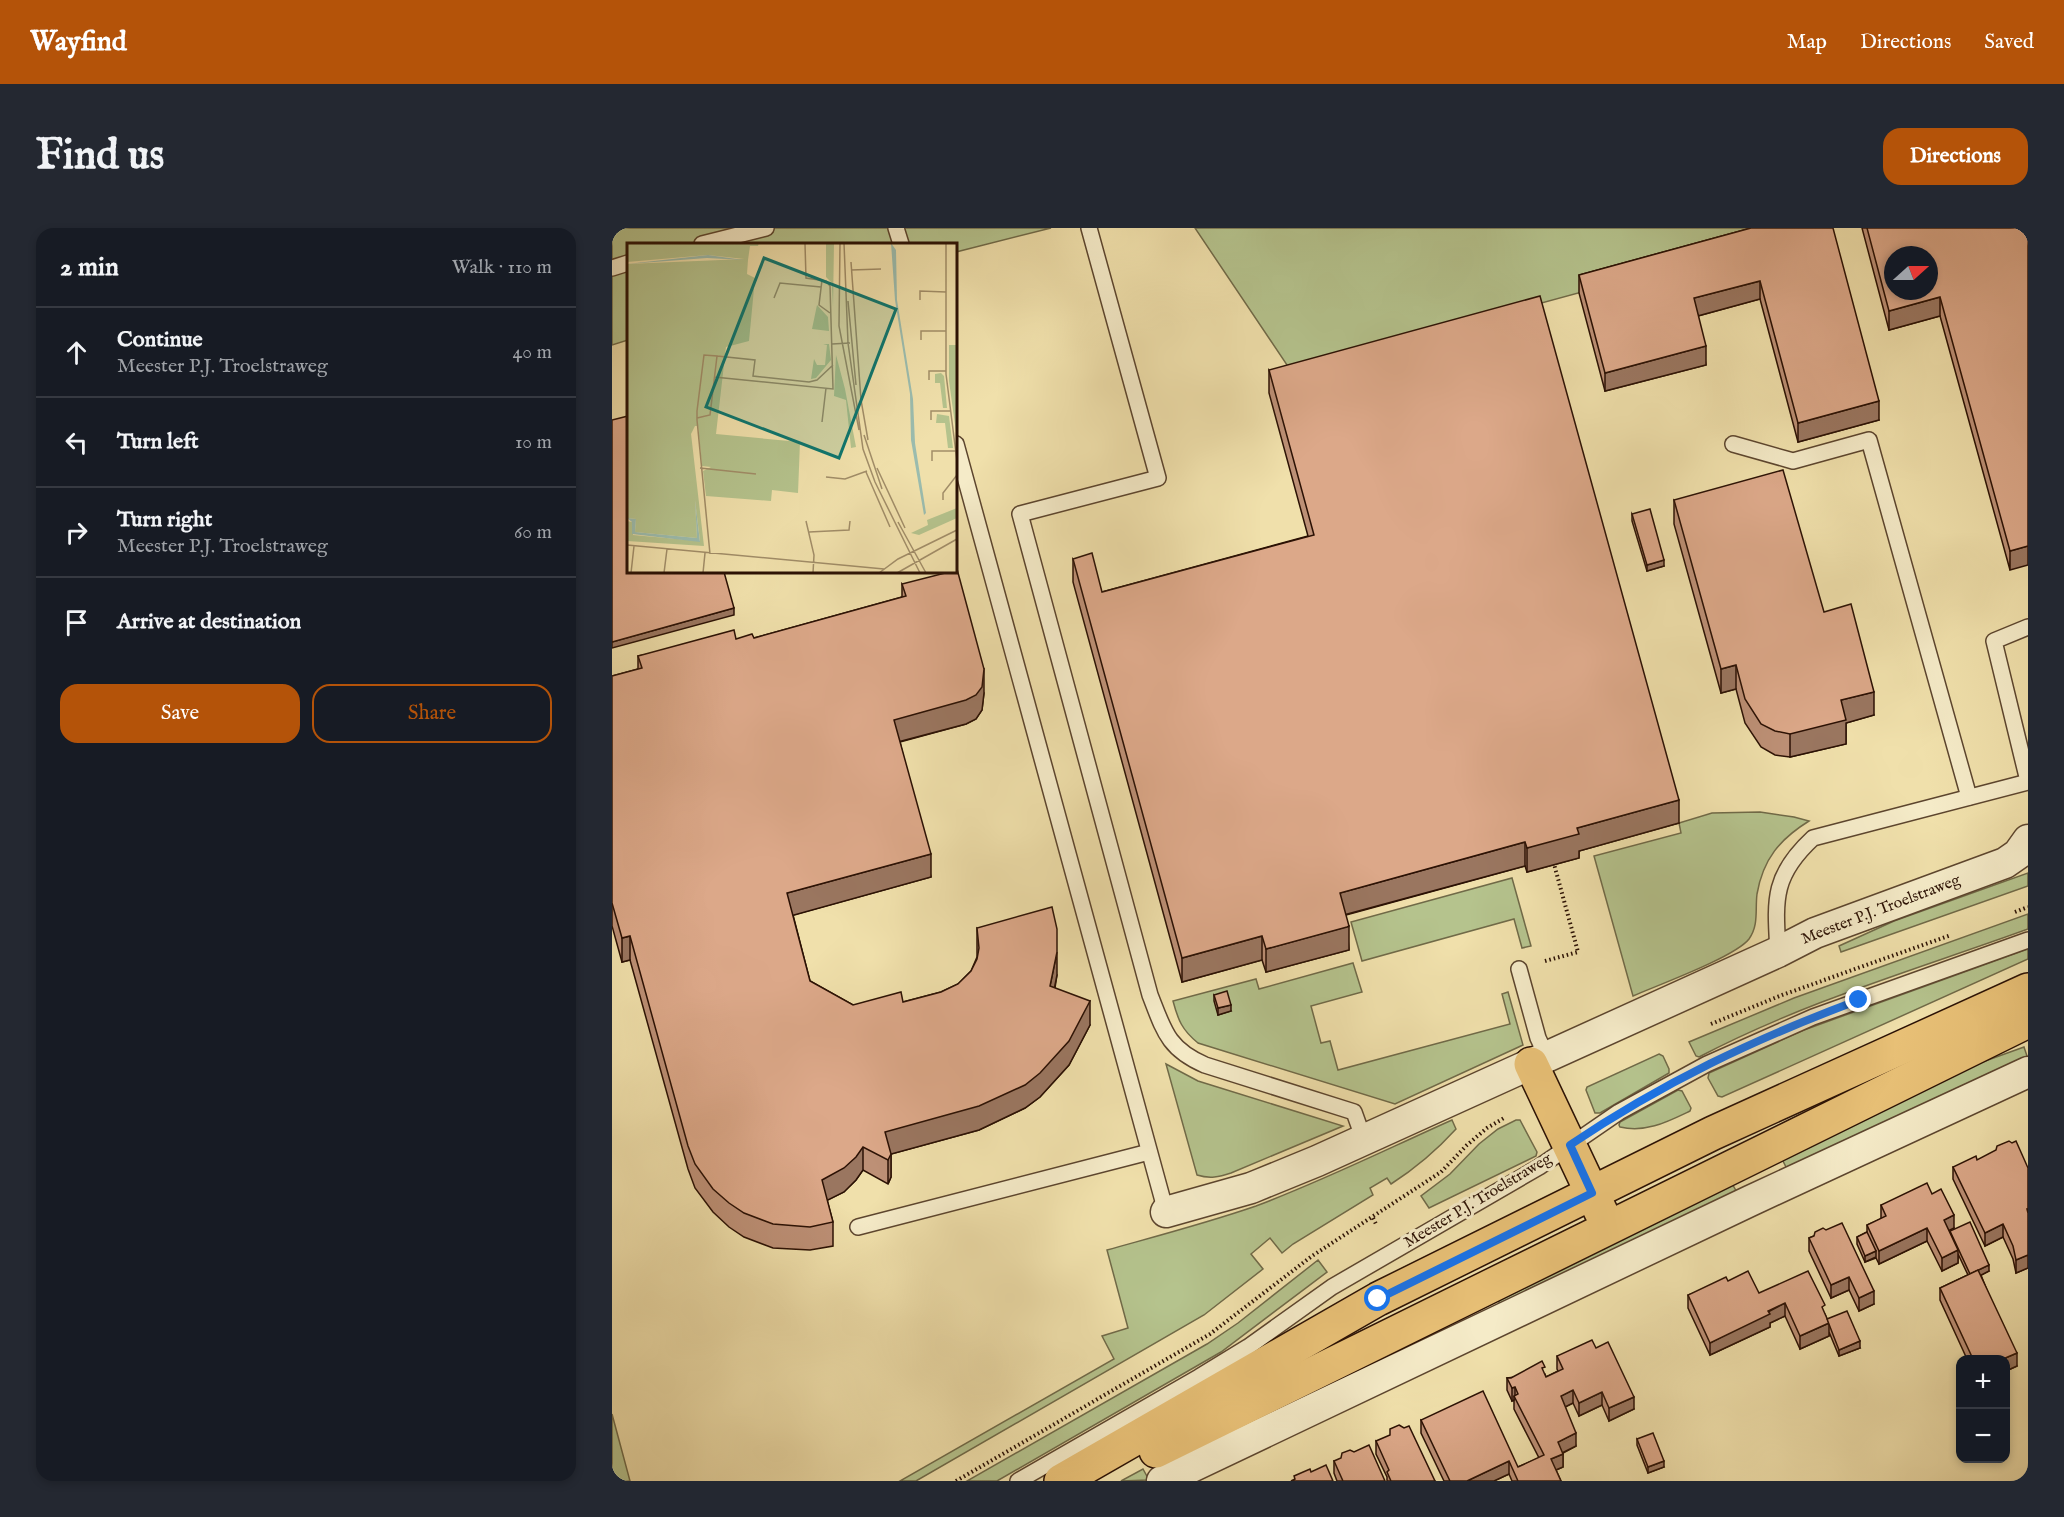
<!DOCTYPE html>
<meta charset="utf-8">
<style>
:root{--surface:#171b24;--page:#242831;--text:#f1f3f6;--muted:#9ea1a6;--line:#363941;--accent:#b45309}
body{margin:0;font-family:"IM FELL English",serif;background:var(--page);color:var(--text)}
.controls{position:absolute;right:18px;bottom:18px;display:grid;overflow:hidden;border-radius:12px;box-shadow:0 3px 9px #0003}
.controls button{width:54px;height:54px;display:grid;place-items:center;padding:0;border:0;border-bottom:2px solid var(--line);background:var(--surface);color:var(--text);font:30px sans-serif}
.compass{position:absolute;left:1272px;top:18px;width:54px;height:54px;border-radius:50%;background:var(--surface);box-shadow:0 3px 9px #0003;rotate:69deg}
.stop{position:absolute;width:18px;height:18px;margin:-14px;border:4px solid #1a73e8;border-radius:50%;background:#fff}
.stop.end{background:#1a73e8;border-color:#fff;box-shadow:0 2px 6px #0008}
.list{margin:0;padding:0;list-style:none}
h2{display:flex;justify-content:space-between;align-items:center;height:78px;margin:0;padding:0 24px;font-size:26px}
h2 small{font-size:20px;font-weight:400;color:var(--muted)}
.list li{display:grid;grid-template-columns:39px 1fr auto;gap:18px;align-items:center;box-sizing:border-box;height:90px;padding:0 24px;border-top:2px solid var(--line)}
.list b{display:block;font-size:22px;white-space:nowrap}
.list p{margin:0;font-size:20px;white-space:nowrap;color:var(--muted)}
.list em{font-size:20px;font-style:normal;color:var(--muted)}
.actions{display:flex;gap:12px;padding:18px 24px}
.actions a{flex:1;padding:14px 0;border:2px solid var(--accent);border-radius:18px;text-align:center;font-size:21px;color:var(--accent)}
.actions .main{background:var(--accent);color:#fff}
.icon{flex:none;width:33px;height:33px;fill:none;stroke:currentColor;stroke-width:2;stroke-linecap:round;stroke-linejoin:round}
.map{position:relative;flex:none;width:1416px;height:1253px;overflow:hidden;border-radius:18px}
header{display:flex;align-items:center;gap:36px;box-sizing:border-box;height:84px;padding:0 30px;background:var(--accent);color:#fff}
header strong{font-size:28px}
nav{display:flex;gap:33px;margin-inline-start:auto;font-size:21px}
.intro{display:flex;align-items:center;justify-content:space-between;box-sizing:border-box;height:144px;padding:0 36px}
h1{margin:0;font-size:42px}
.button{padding:15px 27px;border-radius:18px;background:var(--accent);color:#fff;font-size:21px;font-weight:700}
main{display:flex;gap:36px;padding:0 36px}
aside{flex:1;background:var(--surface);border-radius:18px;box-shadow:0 3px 9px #0003}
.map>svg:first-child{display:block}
.green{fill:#b5c38d;stroke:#706a48;stroke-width:1.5}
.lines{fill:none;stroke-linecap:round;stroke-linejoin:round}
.lane-casing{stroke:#5c452e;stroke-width:18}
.street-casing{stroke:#5c452e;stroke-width:33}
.primary-casing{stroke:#2b1104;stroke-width:36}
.path{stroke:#2b1104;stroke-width:4;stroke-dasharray:1.5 3;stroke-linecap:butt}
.lane{stroke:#f5ebc8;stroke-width:15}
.street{stroke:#f5ebc8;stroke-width:30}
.primary{stroke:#e8c076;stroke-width:33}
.wall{fill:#bd9076;stroke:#2b1104;stroke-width:1.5}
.shaded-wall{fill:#9a7660;stroke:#2b1104;stroke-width:1.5}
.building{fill:#dca889;stroke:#2b1104;stroke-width:1.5;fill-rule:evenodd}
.route{stroke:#1a73e8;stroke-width:8}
.labels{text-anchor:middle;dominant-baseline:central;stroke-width:6;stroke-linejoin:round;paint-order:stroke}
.street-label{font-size:16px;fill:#2b1104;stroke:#f5ebc8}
.inset-road{fill:none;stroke:#a18d68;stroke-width:1.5}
.view{fill:#0f766e;fill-opacity:0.15;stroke:#0f766e;stroke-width:3}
.inset-edge{fill:none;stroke:#2b1104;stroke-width:3}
</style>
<header>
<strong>Wayfind</strong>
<nav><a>Map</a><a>Directions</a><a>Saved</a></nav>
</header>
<div class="intro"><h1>Find us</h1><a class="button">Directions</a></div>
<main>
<aside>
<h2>2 min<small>Walk · 110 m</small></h2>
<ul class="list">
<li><svg class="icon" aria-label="ahead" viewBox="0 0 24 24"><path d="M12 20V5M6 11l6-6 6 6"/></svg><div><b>Continue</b><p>Meester P.J. Troelstraweg</p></div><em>40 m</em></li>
<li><svg class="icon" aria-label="left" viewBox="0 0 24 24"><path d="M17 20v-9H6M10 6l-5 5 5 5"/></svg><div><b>Turn left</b></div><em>10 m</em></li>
<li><svg class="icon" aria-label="right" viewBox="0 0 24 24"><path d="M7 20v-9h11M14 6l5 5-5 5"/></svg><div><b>Turn right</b><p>Meester P.J. Troelstraweg</p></div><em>60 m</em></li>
<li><svg class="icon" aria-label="arrive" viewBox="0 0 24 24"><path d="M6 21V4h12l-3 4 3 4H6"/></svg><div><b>Arrive at destination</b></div></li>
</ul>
<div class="actions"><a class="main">Save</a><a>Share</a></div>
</aside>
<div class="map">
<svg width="1416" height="1253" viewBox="0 0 1416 1253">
<rect width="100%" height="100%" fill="#f0e0ab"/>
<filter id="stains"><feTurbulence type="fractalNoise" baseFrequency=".00333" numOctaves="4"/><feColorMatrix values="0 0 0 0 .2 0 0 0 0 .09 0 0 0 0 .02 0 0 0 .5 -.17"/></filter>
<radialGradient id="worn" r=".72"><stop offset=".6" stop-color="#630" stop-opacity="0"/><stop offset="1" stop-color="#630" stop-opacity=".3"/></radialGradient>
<g class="green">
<polygon points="0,0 439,0 344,24 344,16 16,16 16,112 0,117"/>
<polygon points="583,0 1205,0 679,143"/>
<path d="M1148 584 1182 589 1197 593C1168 611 1151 631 1145 666 1143 682 1147 697 1137 711 1123 729 1046 757 1021 768L982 628 1069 605 1067 595 1100 585Z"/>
<polygon points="1416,645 1416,658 1229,724 1227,718 1282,693"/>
<polygon points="900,650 919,718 910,720 902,691 750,733 739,694"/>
<path d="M1416 686V701C1306 741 1191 774 1087 829L1084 828 1077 814 1182 770Z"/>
<polygon points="1416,721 1416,731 1110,869 1106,868 1096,850 1097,845 1192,802"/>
<path d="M741 735 750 764 699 778 709 815 718 813 726 842 898 796 890 766 896 764 911 817 783 876 586 815C570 802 566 792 561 773L644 751 647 761Z"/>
<polygon points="1412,819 1416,831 1178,947 1167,925 1312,855"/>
<polygon points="1047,826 1051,828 1057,841 1057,845 988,885 983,885 974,862 975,859"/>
<path d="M554 836 586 853 731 898 619 945C607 949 598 951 585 947Z"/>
<path d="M1066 862 1070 863 1079 880 1078 883C1055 894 1034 905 1008 899L1007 897 1008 894Z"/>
<path d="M840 892 844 901C824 923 804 940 779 956L775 950 758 960 761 967 681 1016 670 1025 658 1010 639 1026 651 1041 592 1087 304 1253H288L502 1131 490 1108 516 1100 495 1022C545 1008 595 995 644 978 711 953 775 921 840 892Z"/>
<polygon points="904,892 908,892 925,924 924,928 817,980 809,968 838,946 867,916 886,901"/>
<polygon points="1118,952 1127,968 890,1081 883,1065"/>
<polygon points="706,1032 715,1044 609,1124 385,1253 355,1253 595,1116 626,1095"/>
<polygon points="0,1186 18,1253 0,1253"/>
<polygon points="531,1241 537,1252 509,1253"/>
</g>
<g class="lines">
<g class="lane-casing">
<g id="lane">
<polyline points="284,0 289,16"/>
<path d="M477 0 546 250 408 286 538 767C552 803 556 821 593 837L742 884 752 912"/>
<polyline points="90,16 154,0"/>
<polyline points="0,40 16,35"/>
<polyline points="344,216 554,984"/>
<polyline points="1121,216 1181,233 1257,212 1357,569"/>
<polyline points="1416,399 1382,413 1416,553"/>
<path d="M1166 724C1163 672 1160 648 1201 610L1416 554"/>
<polyline points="907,741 926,810 935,829"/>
<polyline points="246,999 537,924"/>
<polyline points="406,1253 587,1149 636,1119 720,1059 927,939 1007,884 1095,836 1201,789 1416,712"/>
</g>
</g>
<g class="street-casing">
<g id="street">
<polyline points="554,984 639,960 705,933 1166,724 1203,705 1393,635 1406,626 1416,612"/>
<polyline points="550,1253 1138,973 1416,844"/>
</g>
</g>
<g class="primary-casing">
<g id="primary">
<polyline points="919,836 989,984"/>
<polyline points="544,1223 1416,793"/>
<polyline points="449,1253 766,1071 1101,905 1416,762"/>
</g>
</g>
<g class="path">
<polyline points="1403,684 1416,679"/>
<polyline points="933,733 966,724 942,636"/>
<polyline points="1099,796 1170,767 1339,707"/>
<polyline points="761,990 764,996"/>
<polyline points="344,1253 598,1106 700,1028 829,944 855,917 875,900 892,890"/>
</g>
<use href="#lane" class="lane"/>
<use href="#street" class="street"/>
<use href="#primary" class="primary"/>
</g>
<g class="wall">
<polygon points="1139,0 1267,192 1186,214 1148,71 1086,88 1094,137 993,163 967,65 967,47"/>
<polygon points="1250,0 1416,0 1398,342 1328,88 1277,102"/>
<polygon points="657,142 1067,595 967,623 967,630 915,644 913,638 734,687 737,722 654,744 650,732 570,754 461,354 461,331 490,364 696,308 657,165"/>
<polygon points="1062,272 1212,384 1262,487 1234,495 1234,516 1178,529 1163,527 1149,519 1133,495 1124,461 1109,465 1062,296"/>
<polygon points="1020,286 1052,338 1035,343 1020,293"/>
<polygon points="290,356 372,465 370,482 364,491 354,496 288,514 319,649 181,687 198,753 241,777 291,774 329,764 346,756 359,743 365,729 365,700 445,747 443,760 478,797 457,837 428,869 413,880 367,902 279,926 279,949 276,956 251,942 244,952 232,964 215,972 221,994 221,1018 198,1022 161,1020 132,1009 117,999 101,984 83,960 76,941 18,732 10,734 0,698 0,448 26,441 26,428 124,411 142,410 290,369"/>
<polygon points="602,767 619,783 606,787 602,773"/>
<polygon points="1341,939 1416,940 1416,1040 1404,1045 1401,1031 1391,1009 1373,1018 1341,951"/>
<polygon points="1320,966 1342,1000 1337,1002 1338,1005 1338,1003 1377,1043 1369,1047 1405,1138 1394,1143 1394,1131 1355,1131 1328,1072 1328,1060 1356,1047 1346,1026 1346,1035 1330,1043 1315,1013 1267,1036 1264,1030 1253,1034 1245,1016 1245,1009 1255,1004 1255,997 1269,991 1269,977"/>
<polygon points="1202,1008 1262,1076 1247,1083 1237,1062 1219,1070 1197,1023 1197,1010"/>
<polygon points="1116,1053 1147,1065 1213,1086 1215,1091 1248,1120 1227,1128 1217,1104 1217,1108 1188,1121 1173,1088 1158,1095 1158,1099 1098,1127 1076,1080 1076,1067"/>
<polygon points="984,1120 1022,1181 997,1193 990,1177 967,1188 961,1175 953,1179 964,1218 951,1225 951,1239 944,1242 949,1253 900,1253 897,1246 882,1253 832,1253 809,1205 809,1192 906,1239 927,1230 902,1181 902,1172 900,1173 895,1162 895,1150 933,1146 934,1149 946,1143 945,1141 945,1128"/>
<polygon points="1025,1211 1052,1239 1036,1245 1025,1217"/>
<polygon points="764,1213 823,1253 775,1253 775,1249 764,1226"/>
<polygon points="722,1233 773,1253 725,1253 722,1245"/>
</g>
<g class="shaded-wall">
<polygon points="1148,53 1148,71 1082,89 1082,70"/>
<polygon points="1328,69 1328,88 1277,102 1277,83"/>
<polygon points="1094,118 1094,137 993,163 993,145"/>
<polygon points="1267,173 1267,192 1186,214 1186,195"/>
<polygon points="1416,318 1416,337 1398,342 1398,323"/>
<polygon points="1052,332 1052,338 1035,343 1035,337"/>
<polygon points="122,380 122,387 0,420 0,414"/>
<polygon points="1124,437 1124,461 1109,465 1109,441"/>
<polygon points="372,441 372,465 370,482 364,491 354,496 282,515 282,492"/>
<polygon points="1262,464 1262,487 1234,495 1234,516 1178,529 1178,506 1229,472"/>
<polygon points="1067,572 1067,595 967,623 967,630 915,644 915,620 965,600"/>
<polygon points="913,614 913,638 728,688 728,665"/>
<polygon points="319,626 319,649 175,689 175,665"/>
<polygon points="737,698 737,722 654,744 654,721"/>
<polygon points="18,708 18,732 10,734 10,710"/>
<polygon points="650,708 650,732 570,754 570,730"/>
<polygon points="445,724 445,747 438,782 438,758"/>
<polygon points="478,773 478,797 457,837 428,869 413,880 367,902 279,926 279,949 276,956 276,932 273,904"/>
<polygon points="619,777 619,783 606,787 606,780"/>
<polygon points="251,919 251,942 244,952 232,964 210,975 210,952"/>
<polygon points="1342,987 1342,1000 1332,1005 1332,992"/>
<polygon points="1391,996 1391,1009 1373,1018 1373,1005"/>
<polygon points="1315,1000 1315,1013 1267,1036 1267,1023"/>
<polygon points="1346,1022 1346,1035 1330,1043 1330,1030"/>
<polygon points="1264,1023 1264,1029 1253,1034 1253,1028"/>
<polygon points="1416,1027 1416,1040 1404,1045 1404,1032"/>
<polygon points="1377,1037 1377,1043 1358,1053 1358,1046"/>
<polygon points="1237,1049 1237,1062 1219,1070 1219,1057"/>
<polygon points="1262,1063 1262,1076 1247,1083 1247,1070"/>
<polygon points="1173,1075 1173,1088 1158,1095 1158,1099 1098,1127 1098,1115"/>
<polygon points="1217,1095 1217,1108 1188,1121 1188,1108"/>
<polygon points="1248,1113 1248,1120 1227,1128 1227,1122"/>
<polygon points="1405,1125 1405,1138 1394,1143 1394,1131 1391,1131"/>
<polygon points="903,1159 903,1170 902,1168 902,1172 900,1173 900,1160"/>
<polygon points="961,1162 961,1175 949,1181 949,1168"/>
<polygon points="990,1164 990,1177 967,1188 967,1175"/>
<polygon points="1022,1169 1022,1181 997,1193 997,1180"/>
<polygon points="964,1205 964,1218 946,1227 946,1214"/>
<polygon points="951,1226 951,1239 939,1244 939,1231"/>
<polygon points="897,1233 897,1246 882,1253 855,1253"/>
<polygon points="1052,1233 1052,1239 1036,1245 1036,1239"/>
</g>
<g class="building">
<polygon points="1139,0 1221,0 1267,173 1186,195 1148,53 1082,70 1094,118 993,145 967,47"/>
<path d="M1255 0H1416V318L1398 323 1328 69 1277 83ZM1281 27H1317V63H1281Z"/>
<polygon points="928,68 1067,572 965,600 967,606 915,620 913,614 728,665 737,698 735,699 654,721 650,708 570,730 461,331 480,325 490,364 702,307 657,142"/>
<polygon points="16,188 16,344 112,344 122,380 0,414 0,192"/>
<polygon points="1171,242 1212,384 1239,376 1262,464 1229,472 1234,492 1178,506 1163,503 1149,496 1133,471 1124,437 1109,441 1062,272"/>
<polygon points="1038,281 1052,332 1035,337 1020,286"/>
<polygon points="345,341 372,441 370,459 364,467 354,472 282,492 319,626 175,665 198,753 241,777 289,764 291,774 329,764 346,756 359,743 365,731 367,720 365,700 440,679 445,701 445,724 438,758 478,773 457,813 428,845 413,857 367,878 273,904 279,926 276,932 251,919 244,929 232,940 210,952 221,994 198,999 161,996 132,985 117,975 101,961 83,936 76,918 18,708 10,710 0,675 0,448 30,440 26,428 122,402 124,411 140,406 142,410 294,368 290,356 337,344 344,344 344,342"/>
<polygon points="615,763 619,777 606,780 602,767"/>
<polygon points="1397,913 1400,915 1404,913 1416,940 1416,981 1415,981 1416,985 1416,1027 1404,1032 1401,1018 1391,996 1373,1005 1341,939 1364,928 1365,932 1384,922 1385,918"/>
<polygon points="1315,955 1320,966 1329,961 1342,987 1332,992 1346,1022 1330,1030 1315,1000 1267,1023 1255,997 1274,988 1269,977"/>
<polygon points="1358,994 1377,1037 1358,1046 1338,1003"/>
<polygon points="1230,995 1262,1063 1247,1070 1237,1049 1219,1057 1197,1010 1202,1008 1203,1004 1211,1000 1214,1002"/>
<polygon points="1255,1004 1264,1023 1253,1028 1245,1009"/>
<polygon points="1366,1042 1405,1125 1391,1131 1361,1131 1328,1060"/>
<polygon points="1136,1043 1147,1065 1196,1043 1213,1077 1210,1079 1217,1095 1188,1108 1173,1075 1156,1083 1158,1086 1098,1115 1076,1067 1114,1049 1116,1053"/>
<polygon points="1235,1083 1248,1113 1227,1122 1215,1091"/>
<polygon points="980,1112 984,1120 996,1114 1022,1169 997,1180 990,1164 967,1175 961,1162 949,1168 964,1205 946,1214 951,1226 939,1231 949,1253 906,1253 897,1233 855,1253 838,1253 809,1192 871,1163 906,1239 932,1227 902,1168 906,1166 903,1159 900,1160 895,1150 899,1150 930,1133 933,1139 930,1140 934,1149 951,1141 945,1128"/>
<polygon points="787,1197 792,1200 797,1198 823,1253 779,1253 775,1244 777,1242 764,1213 778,1207 778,1201"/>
<polygon points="1041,1205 1052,1233 1036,1239 1025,1211"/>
<polygon points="757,1217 773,1253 731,1253 722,1233 729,1230 730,1225 738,1222 742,1224"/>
<polygon points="714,1237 721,1253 679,1253 683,1251 682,1248 698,1241 699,1244"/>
</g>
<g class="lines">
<path class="route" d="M766 1071 980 965 958 917C1050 855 1142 811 1247 772"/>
</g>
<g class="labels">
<g class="street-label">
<text transform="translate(1269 682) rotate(-21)">Meester P.J. Troelstraweg</text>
<text transform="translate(866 973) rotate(-31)">Meester P.J. Troelstraweg</text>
</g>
</g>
<g transform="translate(15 15)">
<rect width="330" height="330" fill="#f0e0ab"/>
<path d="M0 0H132L131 3H123L121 17 120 31 128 35 122 98 99 104 89 191 173 199 171 250 145 247 144 258 79 253 76 228 84 224 75 223 71 183H68L64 191 63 182 77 303 0 298V278L5 279 6 292 73 298 68 257 70 295 8 289 9 276 0 275V21L117 16 81 12 0 19ZM192 0H207L206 64 205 40 199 34V1ZM190 62 201 74 202 88 185 86ZM196 101H202L204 117 189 135 184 136 187 116 190 122H198L200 102ZM322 102H330V196L322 138ZM209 112 218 146 229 204 224 205 219 157 207 153ZM314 130 317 133 320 165H316L313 140H308V131ZM310 171 322 173 326 205H321L318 180H309ZM330 265V275L292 292 284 290 301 282 300 277Z" fill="#b5c38d"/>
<path d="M264 0 269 7 270 57 286 156 288 200 299 270 297 272 284 197 283 151 268 57ZM81 12 117 17 80 15 0 21ZM68 257 73 299 5 291V279L0 275 9 276 8 289 70 295Z" fill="#9bbcae"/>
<path class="inset-road" d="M213 0 212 83 232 187M217 0 221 100 236 206 248 239 293 330M319 0V131L330 218M224 19 234 157 241 197M224 27 254 26M195 37 192 62 203 70M147 55 153 40 194 44M293 57V48L319 49M221 58 229 142M294 97V88H319M205 101 223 100M90 113 128 117 126 133 182 139 190 137 206 122M87 134 206 146 203 43 199 38 179 35 178 1M302 137V128H319M70 175 83 172 90 113 77 112 70 168V177L83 311M304 177V168H323M195 179 199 145M237 192 255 246M305 218V208H329M73 225 129 231M250 225 278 285M239 229 263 284M199 234 218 236 240 228M316 257V250L330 232M179 278 187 312 186 330M271 279 299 330M182 289 222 287 223 278M0 302 257 326M4 330 7 303M37 330 40 306M76 330 78 310M252 330 271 316 330 287M270 330 330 296"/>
<path class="view" d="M137 15 269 66 212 215 79 164Z"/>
<rect width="330" height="330" class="inset-edge"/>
</g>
<rect width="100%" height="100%" filter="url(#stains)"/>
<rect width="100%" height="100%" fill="url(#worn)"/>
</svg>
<div class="controls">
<button>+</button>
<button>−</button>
</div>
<svg class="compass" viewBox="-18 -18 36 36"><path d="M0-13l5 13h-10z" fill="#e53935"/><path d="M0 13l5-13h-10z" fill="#9ea1a6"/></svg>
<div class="stop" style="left:766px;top:1071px"></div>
<div class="stop end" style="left:1247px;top:772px"></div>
</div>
</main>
